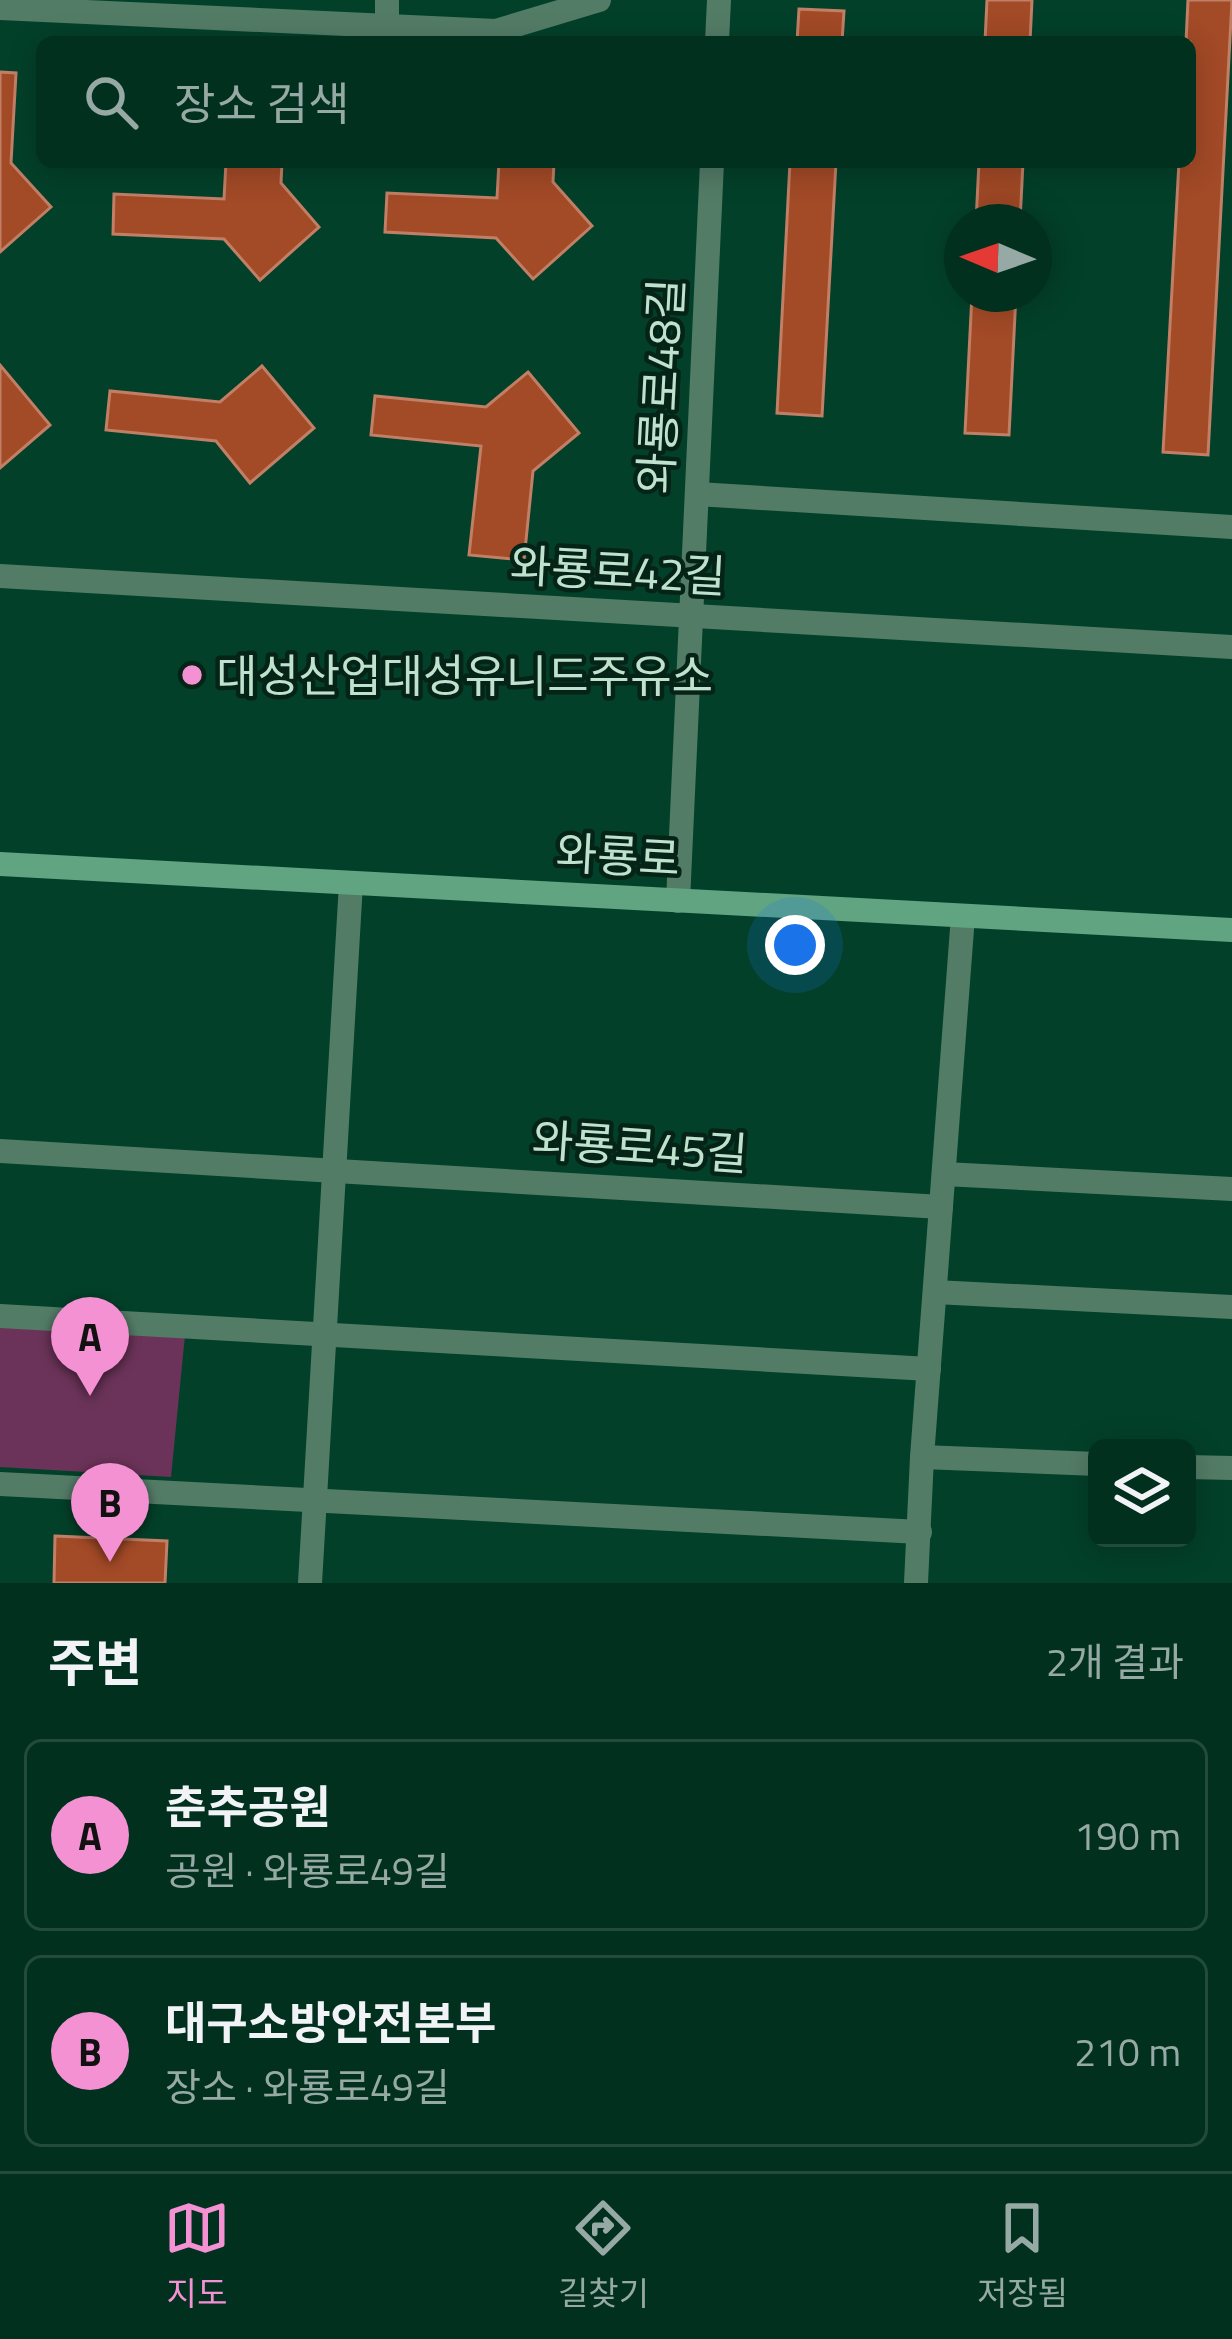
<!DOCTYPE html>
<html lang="ko">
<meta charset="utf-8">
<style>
:root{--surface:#02301f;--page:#103c2c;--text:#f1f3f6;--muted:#96a9a4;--line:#234b3d;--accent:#f491d3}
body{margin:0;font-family:"Titillium Web","Noto Sans KR",sans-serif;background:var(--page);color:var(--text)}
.controls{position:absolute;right:36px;bottom:36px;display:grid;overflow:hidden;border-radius:18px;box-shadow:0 6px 30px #0003}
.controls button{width:108px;height:108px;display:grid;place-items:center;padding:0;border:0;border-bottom:3px solid var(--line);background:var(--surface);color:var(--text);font:60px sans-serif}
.compass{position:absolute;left:944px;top:204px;width:108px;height:108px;border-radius:50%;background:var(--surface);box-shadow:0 6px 30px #0003;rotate:272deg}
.you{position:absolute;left:795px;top:945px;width:42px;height:42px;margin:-30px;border:9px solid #fff;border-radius:50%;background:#1a73e8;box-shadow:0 0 0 18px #1a73e833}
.badge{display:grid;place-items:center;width:78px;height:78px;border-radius:50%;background:var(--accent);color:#111;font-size:39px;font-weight:700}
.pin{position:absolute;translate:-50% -99px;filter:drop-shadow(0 3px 6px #0008)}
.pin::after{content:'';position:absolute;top:63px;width:42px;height:36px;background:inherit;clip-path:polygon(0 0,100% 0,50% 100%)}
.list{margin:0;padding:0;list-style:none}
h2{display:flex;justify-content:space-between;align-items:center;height:156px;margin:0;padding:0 48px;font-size:51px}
h2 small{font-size:39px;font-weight:400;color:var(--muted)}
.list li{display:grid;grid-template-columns:78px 1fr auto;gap:36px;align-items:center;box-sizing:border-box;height:192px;margin:0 24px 24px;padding:0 24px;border:3px solid var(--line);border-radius:18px}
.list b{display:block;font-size:45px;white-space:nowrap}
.list p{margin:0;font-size:39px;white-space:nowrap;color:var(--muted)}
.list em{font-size:39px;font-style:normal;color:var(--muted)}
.icon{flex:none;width:66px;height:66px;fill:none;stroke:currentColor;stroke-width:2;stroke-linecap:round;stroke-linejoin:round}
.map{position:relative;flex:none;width:1232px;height:1583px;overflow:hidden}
.search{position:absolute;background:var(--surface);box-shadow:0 6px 30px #0003;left:36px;right:36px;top:36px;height:132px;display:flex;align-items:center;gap:30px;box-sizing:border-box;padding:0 42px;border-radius:18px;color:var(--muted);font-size:45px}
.sheet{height:588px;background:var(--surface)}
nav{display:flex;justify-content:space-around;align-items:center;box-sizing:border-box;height:168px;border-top:3px solid var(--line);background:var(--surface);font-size:33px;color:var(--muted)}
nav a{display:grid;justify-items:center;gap:6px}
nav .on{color:var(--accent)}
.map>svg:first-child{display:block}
.green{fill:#6b3359}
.building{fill:#a34a27;stroke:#c17f66;stroke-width:3}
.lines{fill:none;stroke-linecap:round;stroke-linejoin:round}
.street{stroke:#537c67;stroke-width:24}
.secondary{stroke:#60a482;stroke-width:24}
.poi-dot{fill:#f491d3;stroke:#052316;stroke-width:4.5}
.labels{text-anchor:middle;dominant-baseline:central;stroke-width:9;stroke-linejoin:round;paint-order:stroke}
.street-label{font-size:45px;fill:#bfe2ce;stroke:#052316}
.poi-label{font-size:45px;fill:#bfe2ce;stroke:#052316;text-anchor:start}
</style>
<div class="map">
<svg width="1232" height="1583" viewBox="0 0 1232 1583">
<rect width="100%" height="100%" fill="#034029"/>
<polygon class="green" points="0,1316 186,1325 171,1477 0,1467"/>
<g class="building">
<polygon points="987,0 1032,0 1030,42 985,42"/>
<polygon points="1188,0 1232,0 1208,455 1163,452 1179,162 1190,162 1190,42 1186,42"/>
<polygon points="799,9 844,11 842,42 797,42"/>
<polygon points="0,72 16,73 11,163 51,207 0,252"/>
<polygon points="226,162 282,162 281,183 319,227 260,280 224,239 113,234 114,194 224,199"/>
<polygon points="499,162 554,162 553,182 592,226 533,279 496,238 385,232 387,193 497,198"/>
<polygon points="790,162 836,162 822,416 777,413"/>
<polygon points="979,162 1023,162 1020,222 976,222"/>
<polygon points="972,294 1016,294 1009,435 965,433"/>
<polygon points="0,365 50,425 0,468"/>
<polygon points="262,366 314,428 250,483 216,441 106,430 110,391 220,402"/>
<polygon points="528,372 579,433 533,471 524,560 469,555 481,446 371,435 375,396 486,407"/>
<polygon points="55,1536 167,1541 165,1583 54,1583"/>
</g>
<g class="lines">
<g class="street">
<polyline points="0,8 496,31 599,0"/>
<polyline points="387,25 387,0"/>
<polyline points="717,42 719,0"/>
<polyline points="697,494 1232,527"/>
<polyline points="0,576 1232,647"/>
<polyline points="678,901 712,162"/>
<polyline points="0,1151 941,1207"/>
<polyline points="944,1174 1232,1189"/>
<polyline points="935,1292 1232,1307"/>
<polyline points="0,1316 929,1369"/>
<polyline points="922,1457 1097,1464"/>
<polyline points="1187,1467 1232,1468"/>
<polyline points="0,1484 920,1532"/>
<polyline points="310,1583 351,883"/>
<polyline points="916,1583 922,1457 963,916"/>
</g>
<polyline class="secondary" points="0,864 1232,930"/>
</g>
<circle class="poi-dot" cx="192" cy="675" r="12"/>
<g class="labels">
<g class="street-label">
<text transform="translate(660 386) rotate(-87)">와룡로48길</text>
<text transform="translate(618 570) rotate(3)">와룡로42길</text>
<text transform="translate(618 855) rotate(3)">와룡로</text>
<text transform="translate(640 1146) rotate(4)">와룡로45길</text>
</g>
<g class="poi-label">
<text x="216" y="675">대성산업대성유니드주유소</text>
</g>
</g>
</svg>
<div class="controls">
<button><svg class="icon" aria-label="layers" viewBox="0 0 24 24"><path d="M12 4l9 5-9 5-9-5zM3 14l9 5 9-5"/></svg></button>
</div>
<svg class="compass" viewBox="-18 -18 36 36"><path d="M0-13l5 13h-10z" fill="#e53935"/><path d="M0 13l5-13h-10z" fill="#96a9a4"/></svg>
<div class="you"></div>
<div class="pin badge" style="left:90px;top:1396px">A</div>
<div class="pin badge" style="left:110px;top:1562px">B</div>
<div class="search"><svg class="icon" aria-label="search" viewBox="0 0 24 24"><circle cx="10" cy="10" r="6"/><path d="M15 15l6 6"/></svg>장소 검색</div>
</div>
<section class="sheet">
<h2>주변<small>2개 결과</small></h2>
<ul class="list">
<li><span class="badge">A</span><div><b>춘추공원</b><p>공원 · 와룡로49길</p></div><em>190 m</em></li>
<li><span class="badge">B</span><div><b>대구소방안전본부</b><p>장소 · 와룡로49길</p></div><em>210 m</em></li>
</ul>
</section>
<nav>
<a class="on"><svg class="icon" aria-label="map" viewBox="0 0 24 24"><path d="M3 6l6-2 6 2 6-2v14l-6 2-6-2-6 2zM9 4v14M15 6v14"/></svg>지도</a>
<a><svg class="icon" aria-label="directions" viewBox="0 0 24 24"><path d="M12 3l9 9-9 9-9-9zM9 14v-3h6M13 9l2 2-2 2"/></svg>길찾기</a>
<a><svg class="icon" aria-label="saved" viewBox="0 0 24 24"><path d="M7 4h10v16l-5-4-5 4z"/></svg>저장됨</a>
</nav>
